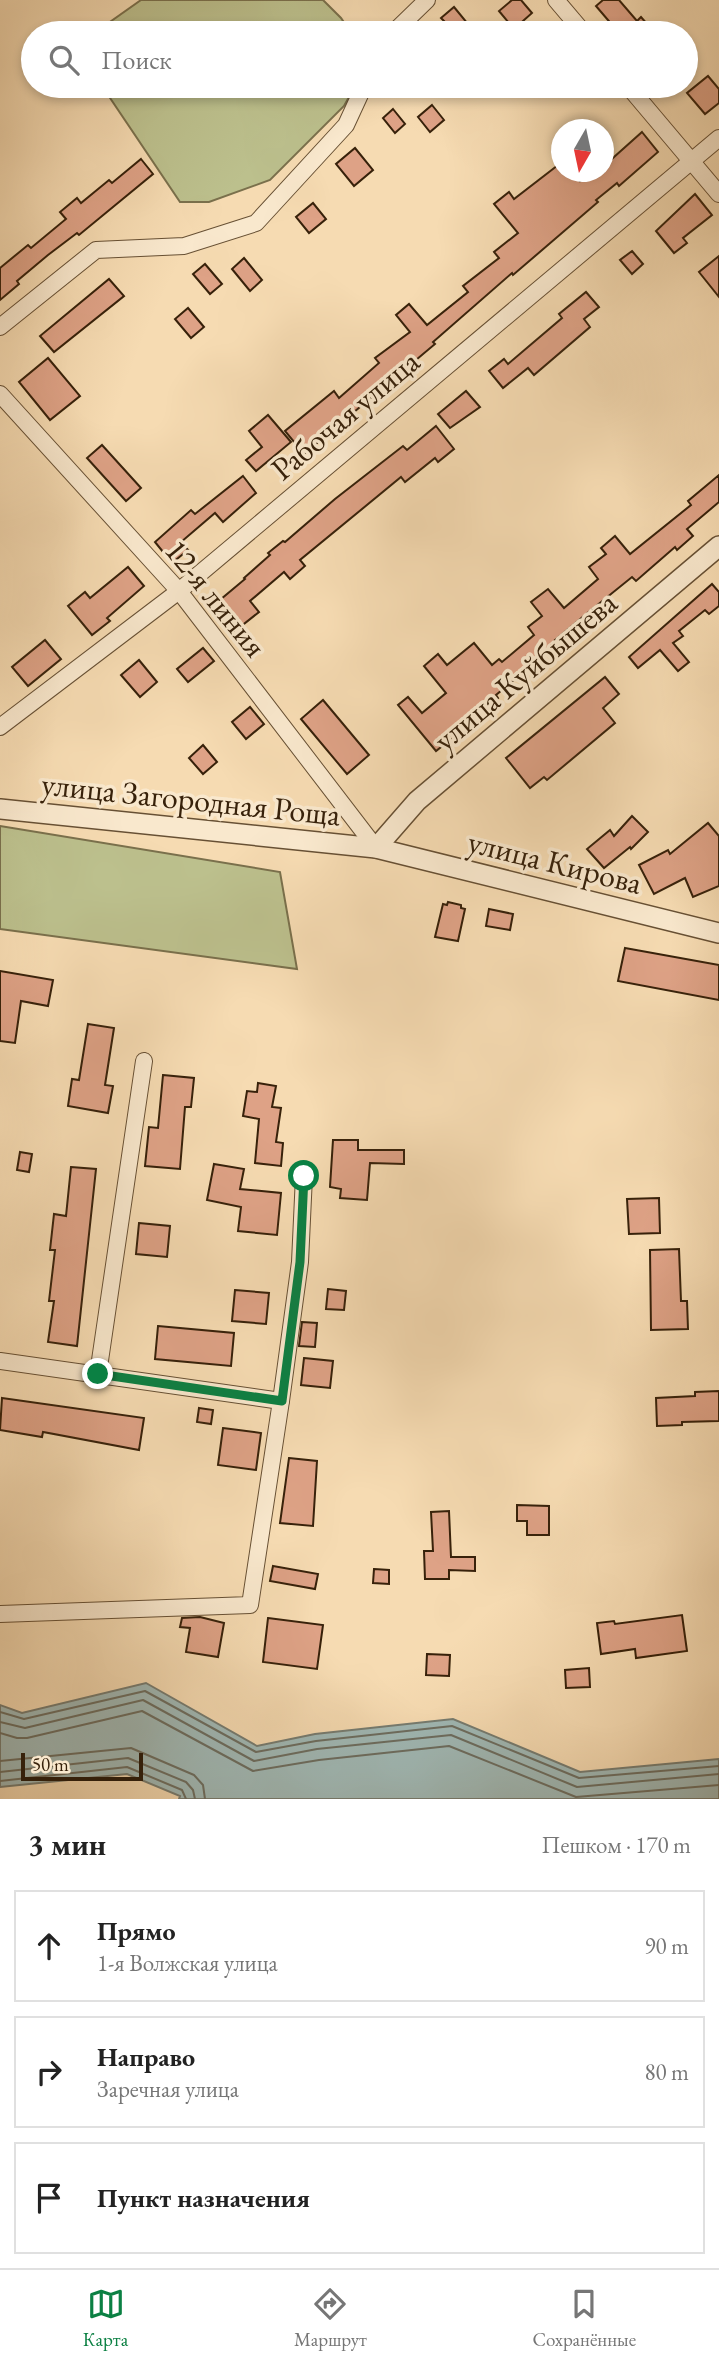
<!DOCTYPE html>
<html lang="ru">
<meta charset="utf-8">
<style>
:root{--surface:#fff;--page:#f2f2f2;--text:#222;--muted:#767676;--line:#e0e0e0;--accent:#0b8043}
body{margin:0;font-family:"EB Garamond",serif;background:var(--page);color:var(--text)}
.compass{position:absolute;left:551px;top:119px;width:63px;height:63px;border-radius:50%;background:var(--surface);box-shadow:0 4px 10px #0003;rotate:189deg}
.scale{position:absolute;left:21px;bottom:18px;width:122px;box-sizing:border-box;padding-left:7px;border:4px solid #37210a;border-top:0;font-size:19px;line-height:24px;white-space:nowrap;color:#37210a;-webkit-text-stroke:5px #f9e8cd;paint-order:stroke}
.stop{position:absolute;width:21px;height:21px;margin:-16px;border:5px solid #0b8043;border-radius:50%;background:#fff}
.stop.end{background:#0b8043;border-color:#fff;box-shadow:0 2px 7px #0008}
.list{margin:0;padding:0;list-style:none}
h2{display:flex;justify-content:space-between;align-items:center;height:91px;margin:0;padding:0 28px;font-size:30px}
h2 small{font-size:23px;font-weight:400;color:var(--muted)}
.list li{display:grid;grid-template-columns:46px 1fr auto;gap:21px;align-items:center;box-sizing:border-box;height:112px;margin:0 14px 14px;padding:0 14px;border:2px solid var(--line);border-radius:0px}
.list b{display:block;font-size:26px;white-space:nowrap}
.list p{margin:0;font-size:23px;white-space:nowrap;color:var(--muted)}
.list em{font-size:23px;font-style:normal;color:var(--muted)}
.icon{flex:none;width:38px;height:38px;fill:none;stroke:currentColor;stroke-width:2;stroke-linecap:round;stroke-linejoin:round}
.map{position:relative;flex:none;width:719px;height:1799px;overflow:hidden}
.search{position:absolute;background:var(--surface);box-shadow:0 4px 10px #0003;left:21px;right:21px;top:21px;height:77px;display:flex;align-items:center;gap:18px;box-sizing:border-box;padding:0 24px;border-radius:38px;color:var(--muted);font-size:26px}
.sheet{height:469px;background:var(--surface)}
nav{display:flex;justify-content:space-around;align-items:center;box-sizing:border-box;height:98px;border-top:2px solid var(--line);background:var(--surface);font-size:19px;color:var(--muted)}
nav a{display:grid;justify-items:center;gap:4px}
nav .on{color:var(--accent)}
.map>svg:first-child{display:block}
.green{fill:#bcc08d;stroke:#7a704c;stroke-width:2}
.water{fill:#a0b9b6;stroke:#767c71;stroke-width:2}
.lines{fill:none;stroke-linecap:round;stroke-linejoin:round}
.shore{stroke:#6c6d60;stroke-width:2}
.building{fill:#dea286;stroke:#37210a;stroke-width:2}
.minor-casing{stroke:#675034;stroke-width:18}
.tertiary-casing{stroke:#675034;stroke-width:22}
.minor{stroke:#f9e8cd;stroke-width:16}
.tertiary{stroke:#f9e8cd;stroke-width:19}
.route{stroke:#0b8043;stroke-width:9}
.labels{text-anchor:middle;dominant-baseline:central;stroke-width:7;stroke-linejoin:round;paint-order:stroke}
.street-label{font-size:32px;fill:#37210a;stroke:#f9e8cd}
</style>
<div class="map">
<svg width="719" height="1799" viewBox="0 0 719 1799">
<rect width="100%" height="100%" fill="#f6dbb2"/>
<filter id="stains"><feTurbulence type="fractalNoise" baseFrequency=".00286" numOctaves="4"/><feColorMatrix values="0 0 0 0 .2 0 0 0 0 .09 0 0 0 0 .02 0 0 0 .5 -.17"/></filter>
<radialGradient id="worn" r=".72"><stop offset=".6" stop-color="#630" stop-opacity="0"/><stop offset="1" stop-color="#630" stop-opacity=".3"/></radialGradient>
<g class="green">
<polygon points="141,0 323,0 341,18 351,33 103,33 100,29"/>
<polygon points="102,86 355,86 344,106 270,180 209,202 180,202"/>
<polygon points="0,826 280,872 297,969 0,929"/>
</g>
<polygon class="water" points="146,1683 257,1746 315,1734 453,1719 580,1772 719,1759 719,1799 179,1799 180,1796 127,1774 0,1787 0,1705 22,1713"/>
<g class="lines">
<g class="shore">
<polyline points="0,1712 24,1719 145,1691 256,1752 316,1741 452,1726 579,1778 719,1766"/>
<polyline points="0,1722 25,1728 143,1700 254,1761 317,1749 451,1735 577,1787 719,1774"/>
<polyline points="0,1733 17,1738 27,1738 142,1711 253,1771 319,1760 449,1746 576,1797 719,1785"/>
<polyline points="0,1761 131,1748 194,1775 203,1785 205,1799"/>
<polyline points="0,1772 128,1758 186,1782 193,1790 195,1799"/>
<polyline points="0,1781 127,1767 182,1790 186,1799"/>
</g>
</g>
<g class="building">
<polygon points="512,0 521,0 532,13 514,29 499,11"/>
<polygon points="603,0 619,0 637,21 641,17 655,33 619,33 596,6"/>
<polygon points="454,7 468,24 456,33 441,18"/>
<polygon points="708,76 719,89 719,103 705,114 687,93"/>
<polygon points="432,105 444,120 430,132 418,117"/>
<polygon points="393,109 405,124 395,133 383,118"/>
<polygon points="642,132 658,152 619,186 617,183 596,200 598,202 513,275 512,273 433,342 435,344 304,454 285,431 334,391 339,398 379,363 375,358 410,332 396,315 409,304 427,325 468,292 463,286 499,258 494,252 518,233 494,204 509,192 514,199 562,162 562,172 572,172 580,181 591,172 604,172 604,166"/>
<polygon points="355,148 373,170 354,186 336,164"/>
<polygon points="141,159 153,174 79,235 77,233 48,255 17,281 19,284 0,300 0,268 28,245 31,248 66,219 60,212 77,198 81,203 109,180 112,183"/>
<polygon points="695,194 712,215 683,238 687,243 674,253 656,231"/>
<polygon points="313,203 326,219 309,233 296,217"/>
<polygon points="632,251 643,264 632,274 620,260"/>
<polygon points="719,256 719,297 699,272"/>
<polygon points="244,258 262,280 250,291 232,269"/>
<polygon points="205,264 222,284 210,294 193,274"/>
<polygon points="109,279 124,296 54,352 40,336"/>
<polygon points="586,292 599,307 584,319 590,327 534,375 528,368 503,388 489,371 504,359 508,364 562,318 559,314"/>
<polygon points="188,308 204,327 191,338 175,319"/>
<polygon points="48,358 80,396 50,420 19,382"/>
<polygon points="466,391 480,407 450,428 438,414"/>
<polygon points="268,415 291,442 256,471 246,460 262,447 249,431"/>
<polygon points="436,426 454,449 438,462 435,458 405,482 401,477 300,560 305,566 290,579 284,572 250,601 259,612 235,631 214,605 245,579 244,578 270,555 268,553 283,541 285,542 335,499 403,446 407,450"/>
<polygon points="102,445 141,488 126,501 87,458"/>
<polygon points="719,475 719,502 687,529 693,536 677,550 675,547 636,581 632,577 585,615 555,640 558,643 538,660 496,695 498,698 487,707 485,704 448,735 451,739 436,751 398,705 408,697 422,713 446,693 424,666 438,654 447,665 474,643 492,665 499,659 502,662 534,635 528,627 542,616 531,602 548,589 564,608 598,579 589,567 606,554 601,548 615,536 630,554 691,505 688,501"/>
<polygon points="243,476 256,493 223,522 215,513 181,542 188,550 172,563 155,542 191,510 195,514"/>
<polygon points="128,567 144,586 107,618 110,621 92,635 68,606 85,592 90,598"/>
<polygon points="712,584 719,592 719,606 709,614 705,610 679,631 683,636 673,643 689,662 678,671 660,650 638,668 629,657"/>
<polygon points="45,640 61,659 28,686 12,667"/>
<polygon points="203,648 214,661 188,682 177,669"/>
<polygon points="139,660 157,682 140,697 121,675"/>
<polygon points="605,677 619,694 603,708 615,723 547,780 544,777 530,788 506,758"/>
<polygon points="323,700 369,755 347,774 301,719"/>
<polygon points="250,707 264,724 246,739 232,722"/>
<polygon points="203,745 217,762 203,774 189,758"/>
<polygon points="632,816 648,832 631,849 630,847 604,868 587,849 610,830 614,836"/>
<polygon points="708,823 719,836 719,886 693,897 685,878 654,894 639,865 668,850 670,854"/>
<polygon points="448,902 461,905 461,908 465,909 458,941 435,937 443,904 447,905"/>
<polygon points="489,909 513,914 510,930 486,926"/>
<polygon points="625,948 719,965 719,1000 618,981"/>
<polygon points="0,971 53,980 48,1006 21,1001 15,1043 0,1041"/>
<polygon points="88,1024 114,1028 105,1085 113,1086 108,1113 68,1106 72,1079 79,1080"/>
<polygon points="163,1075 194,1078 191,1107 185,1107 180,1169 145,1166 149,1127 158,1128"/>
<polygon points="258,1083 276,1086 272,1107 281,1108 276,1142 283,1143 281,1166 255,1163 259,1119 243,1116 247,1091 257,1092"/>
<polygon points="333,1140 358,1140 358,1150 404,1150 404,1164 370,1163 367,1200 340,1198 341,1189 330,1187"/>
<polygon points="20,1152 32,1154 29,1172 17,1170"/>
<polygon points="214,1164 244,1169 240,1189 281,1193 277,1235 238,1231 241,1207 207,1200"/>
<polygon points="71,1167 96,1169 77,1346 48,1342 54,1301 49,1301 55,1250 50,1250 54,1214 66,1216"/>
<polygon points="659,1198 660,1233 629,1234 627,1199"/>
<polygon points="139,1223 170,1226 167,1257 136,1254"/>
<polygon points="679,1249 681,1301 687,1301 688,1329 651,1330 650,1250"/>
<polygon points="328,1289 346,1291 344,1310 326,1309"/>
<polygon points="235,1290 269,1293 266,1324 232,1321"/>
<polygon points="302,1322 317,1323 315,1347 299,1346"/>
<polygon points="158,1326 234,1333 231,1366 155,1359"/>
<polygon points="304,1358 333,1361 330,1388 301,1385"/>
<polygon points="719,1391 719,1421 682,1422 682,1425 657,1426 656,1398 695,1396 695,1392"/>
<polygon points="2,1398 144,1418 139,1450 43,1432 42,1437 0,1430"/>
<polygon points="199,1408 213,1410 211,1424 197,1422"/>
<polygon points="223,1428 261,1433 256,1470 218,1465"/>
<polygon points="289,1458 317,1461 313,1526 280,1523"/>
<polygon points="517,1505 549,1506 549,1535 527,1535 527,1521 517,1521"/>
<polygon points="449,1511 451,1557 475,1557 475,1571 449,1570 449,1579 425,1579 424,1551 433,1551 431,1512"/>
<polygon points="273,1566 318,1574 315,1589 270,1581"/>
<polygon points="374,1569 389,1570 389,1584 373,1583"/>
<polygon points="682,1615 687,1651 636,1658 635,1649 601,1654 597,1623 614,1621 615,1624"/>
<polygon points="200,1617 224,1623 218,1657 186,1652 190,1628 180,1627 182,1618"/>
<polygon points="268,1618 323,1625 317,1669 263,1662"/>
<polygon points="427,1654 450,1655 449,1676 426,1675"/>
<polygon points="589,1668 590,1687 566,1688 565,1670"/>
</g>
<g class="lines">
<g class="minor-casing">
<g id="minor">
<polyline points="556,0 584,33"/>
<polyline points="393,33 427,0"/>
<polyline points="628,86 719,194"/>
<polyline points="0,327 96,250 184,246 256,223 346,125 364,86"/>
<polyline points="0,394 179,591 376,848"/>
<polyline points="0,727 179,591 719,138"/>
<polyline points="0,1361 281,1401"/>
<polyline points="98,1374 144,1061"/>
<polyline points="0,1614 250,1605 281,1401 300,1262 304,1176"/>
</g>
</g>
<g class="tertiary-casing">
<g id="tertiary">
<polyline points="0,809 376,848 719,933"/>
<polyline points="376,848 417,801 719,546"/>
</g>
</g>
<use href="#minor" class="minor"/>
<use href="#tertiary" class="tertiary"/>
</g>
<g class="lines">
<polyline class="route" points="98,1374 282,1401 300,1262 304,1176"/>
</g>
<g class="labels">
<g class="street-label">
<text transform="translate(345 415) rotate(-40)">Рабочая улица</text>
<text transform="translate(216 598) rotate(51)">12-я линия</text>
<text transform="translate(525 671) rotate(-40)">улица Куйбышева</text>
<text transform="translate(191 799) rotate(6)">улица Загородная Роща</text>
<text transform="translate(555 862) rotate(14)">улица Кирова</text>
</g>
</g>
<rect width="100%" height="100%" filter="url(#stains)"/>
<rect width="100%" height="100%" fill="url(#worn)"/>
</svg>
<svg class="compass" viewBox="-18 -18 36 36"><path d="M0-13l5 13h-10z" fill="#e53935"/><path d="M0 13l5-13h-10z" fill="#767676"/></svg>
<div class="scale">50 m</div>
<div class="stop" style="left:304px;top:1176px"></div>
<div class="stop end" style="left:98px;top:1374px"></div>
<div class="search"><svg class="icon" aria-label="search" viewBox="0 0 24 24"><circle cx="10" cy="10" r="6"/><path d="M15 15l6 6"/></svg>Поиск</div>
</div>
<section class="sheet">
<h2>3 мин<small>Пешком · 170 m</small></h2>
<ul class="list">
<li><svg class="icon" aria-label="ahead" viewBox="0 0 24 24"><path d="M12 20V5M6 11l6-6 6 6"/></svg><div><b>Прямо</b><p>1-я Волжская улица</p></div><em>90 m</em></li>
<li><svg class="icon" aria-label="right" viewBox="0 0 24 24"><path d="M7 20v-9h11M14 6l5 5-5 5"/></svg><div><b>Направо</b><p>Заречная улица</p></div><em>80 m</em></li>
<li><svg class="icon" aria-label="arrive" viewBox="0 0 24 24"><path d="M6 21V4h12l-3 4 3 4H6"/></svg><div><b>Пункт назначения</b></div></li>
</ul>
</section>
<nav>
<a class="on"><svg class="icon" aria-label="map" viewBox="0 0 24 24"><path d="M3 6l6-2 6 2 6-2v14l-6 2-6-2-6 2zM9 4v14M15 6v14"/></svg>Карта</a>
<a><svg class="icon" aria-label="directions" viewBox="0 0 24 24"><path d="M12 3l9 9-9 9-9-9zM9 14v-3h6M13 9l2 2-2 2"/></svg>Маршрут</a>
<a><svg class="icon" aria-label="saved" viewBox="0 0 24 24"><path d="M7 4h10v16l-5-4-5 4z"/></svg>Сохранённые</a>
</nav>
